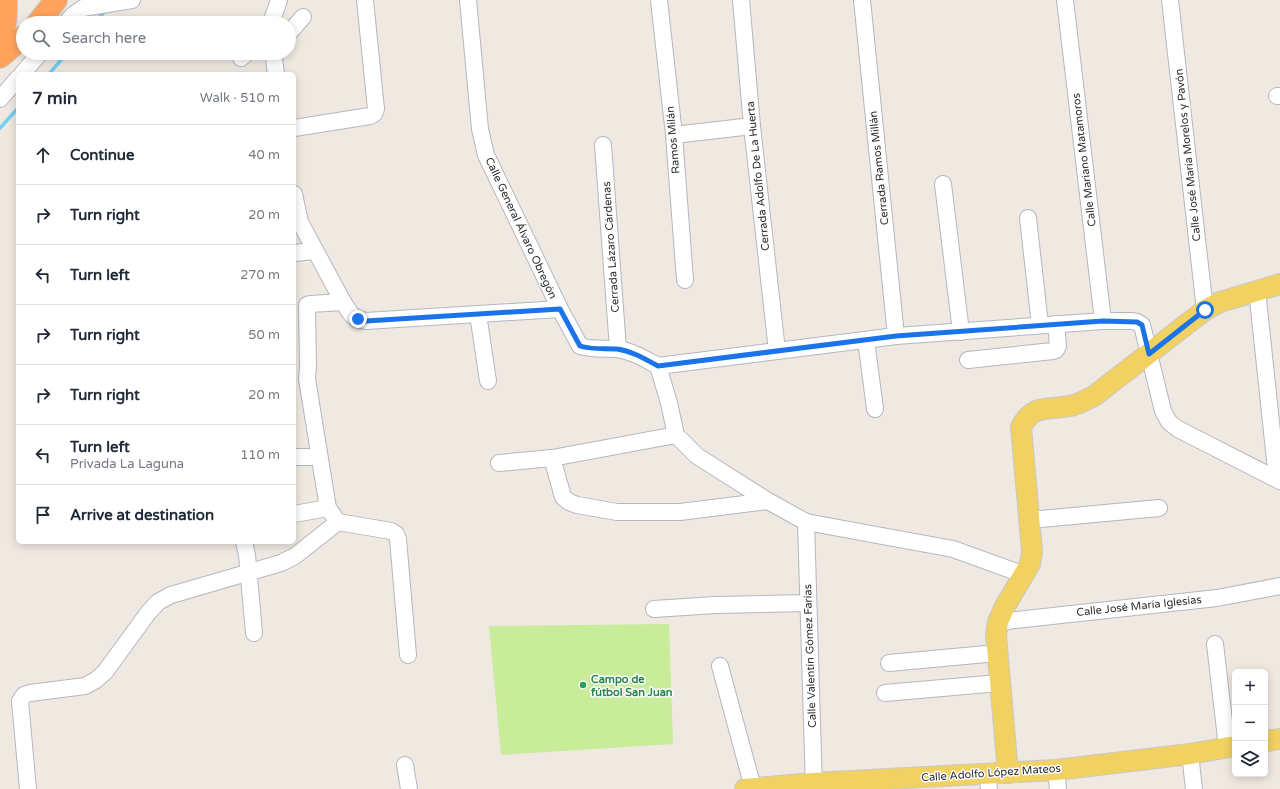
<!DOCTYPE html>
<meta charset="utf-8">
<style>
:root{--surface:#fff;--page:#f6f6f7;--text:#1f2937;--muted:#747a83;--line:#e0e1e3}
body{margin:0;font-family:"Varela Round",sans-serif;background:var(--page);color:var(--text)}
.controls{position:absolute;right:12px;bottom:12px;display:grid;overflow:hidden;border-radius:6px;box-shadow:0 2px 10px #0003}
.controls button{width:36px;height:36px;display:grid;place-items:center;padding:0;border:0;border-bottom:1px solid var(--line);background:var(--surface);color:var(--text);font:20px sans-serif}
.stop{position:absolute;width:12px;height:12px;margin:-9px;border:3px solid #1a73e8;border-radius:50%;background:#fff}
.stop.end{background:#1a73e8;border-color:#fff;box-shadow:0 1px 4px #0008}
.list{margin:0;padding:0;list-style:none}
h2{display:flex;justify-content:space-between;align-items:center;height:52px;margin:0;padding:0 16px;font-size:17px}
h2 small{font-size:13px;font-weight:400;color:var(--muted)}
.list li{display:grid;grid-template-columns:26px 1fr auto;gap:12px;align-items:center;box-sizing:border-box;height:60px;padding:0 16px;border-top:1px solid var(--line)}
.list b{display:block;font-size:15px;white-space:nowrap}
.list p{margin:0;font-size:13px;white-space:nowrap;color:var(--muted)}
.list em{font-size:13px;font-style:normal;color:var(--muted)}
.icon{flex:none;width:22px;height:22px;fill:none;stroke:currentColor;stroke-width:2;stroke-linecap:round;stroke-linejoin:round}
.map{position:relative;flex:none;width:1280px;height:789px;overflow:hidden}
.search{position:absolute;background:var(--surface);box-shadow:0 2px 10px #0003;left:16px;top:16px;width:280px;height:44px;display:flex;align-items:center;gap:10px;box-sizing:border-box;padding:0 14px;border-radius:22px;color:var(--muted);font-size:15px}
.panel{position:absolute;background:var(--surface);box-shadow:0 2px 10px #0003;left:16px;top:72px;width:280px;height:472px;border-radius:6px}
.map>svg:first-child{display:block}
.pitch{fill:#c9ec9a}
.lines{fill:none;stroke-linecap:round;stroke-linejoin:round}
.stream{stroke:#75cff0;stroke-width:3.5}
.minor-casing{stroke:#b4b7c1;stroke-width:18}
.major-casing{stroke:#c9c9c9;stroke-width:22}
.highway-casing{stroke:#c9c9c9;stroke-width:24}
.minor{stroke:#fff;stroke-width:16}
.major{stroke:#f2d163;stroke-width:20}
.highway{stroke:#ffa35c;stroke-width:22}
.route{stroke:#1a73e8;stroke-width:5}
.leisure-dot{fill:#2e9e5b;stroke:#fff;stroke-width:1.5}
.labels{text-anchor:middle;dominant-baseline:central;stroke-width:3;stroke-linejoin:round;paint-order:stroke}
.street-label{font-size:11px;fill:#2e2e2e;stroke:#fff}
.leisure-label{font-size:11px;font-weight:bold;fill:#27864d;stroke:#fff;text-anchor:start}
</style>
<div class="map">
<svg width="1280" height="789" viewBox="0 0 1280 789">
<rect width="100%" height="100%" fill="#efe9e1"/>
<polygon class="pitch" points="669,624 673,744 501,755 489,626"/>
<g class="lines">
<g class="stream">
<polyline points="94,23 106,10"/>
<polyline points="49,74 67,53"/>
<polyline points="0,128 18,108"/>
</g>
<g class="minor-casing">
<g id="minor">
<path d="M468 0 480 129 486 155 560 309 580 346C592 350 605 348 617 349 632 351 645 359 658 366L669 403 676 435 697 456 768 501 806 522 953 549 1025 575"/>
<polyline points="659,0 674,135 685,280"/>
<polyline points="741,0 752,126 777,351"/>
<polyline points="862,0 896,336"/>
<polyline points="1065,0 1103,321"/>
<polyline points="1170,0 1205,310"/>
<polyline points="66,23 73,15 83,8 132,0"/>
<polyline points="271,23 279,0"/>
<polyline points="289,33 303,17"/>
<polyline points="275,53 274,59 276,74"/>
<polyline points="241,58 247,53"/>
<polyline points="22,74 40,53"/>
<polyline points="1277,96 1280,96"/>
<polyline points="0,99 18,78"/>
<polyline points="294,128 370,116 374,114 376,109 365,0"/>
<polyline points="674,135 752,126"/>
<polyline points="603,145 618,349"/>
<polyline points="943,184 961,332"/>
<polyline points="294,194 300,222 343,302 351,314 357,319 366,321 560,309"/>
<polyline points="1028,218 1040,325"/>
<polyline points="294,253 315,251"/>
<polyline points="1257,290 1277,479"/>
<polyline points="343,302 310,304 307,305 307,308 308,366 307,379 328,508 338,522 391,531 396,534 398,539 408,655"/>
<polyline points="478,314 488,381"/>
<polyline points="866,340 875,409"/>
<polyline points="968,360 1053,351 1056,350 1058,346 1056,324"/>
<polyline points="658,366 896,336 1103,321 1131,321 1137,322 1142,325 1163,411 1169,422 1178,429 1280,481"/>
<polyline points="294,457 319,457"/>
<polyline points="552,458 563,497 569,502 577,505 617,512 680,512 768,501"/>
<polyline points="499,463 552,458 676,435"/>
<polyline points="294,514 328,508"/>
<polyline points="1030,520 1159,508"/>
<polyline points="806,522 814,789"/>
<polyline points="244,542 247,555 254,633"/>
<polyline points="654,609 715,605 808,603"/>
<polyline points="998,622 1217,598 1280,586"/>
<polyline points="1215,644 1227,747"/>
<polyline points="889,663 997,653"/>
<polyline points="720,666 753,788"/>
<polyline points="885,693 999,683"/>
<polyline points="1190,754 1194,789"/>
<polyline points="405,765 409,789"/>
<polyline points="1056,770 1058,789"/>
<polyline points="987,774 989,789"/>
<polyline points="28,789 20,701 24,695 30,693 85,686 96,680 105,672 148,613 158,602 171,595 281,563 295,556 338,522"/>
</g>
</g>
<g class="major-casing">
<g id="major">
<polyline points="1265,741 1280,739"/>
<path d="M1008 773 996 635 998 622 1004 608 1030 564 1032 551 1021 427C1034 402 1051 411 1074 405 1081 403 1088 399 1094 396L1205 310 1220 302 1280 284"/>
<polyline points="745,789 813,783 1056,770 1190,754 1235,746"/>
</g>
</g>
<g class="highway-casing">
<g id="highway">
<polyline points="38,23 56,0"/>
<path d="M0 35C7 24 6 13 6 0"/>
<polyline points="0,57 23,37"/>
</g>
</g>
<use href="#minor" class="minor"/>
<use href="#major" class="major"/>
<use href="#highway" class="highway"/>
</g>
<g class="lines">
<path class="route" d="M358 319 366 321 560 309 580 346C592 350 605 348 617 349 632 351 645 359 658 366L896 336 1103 321 1137 322 1142 325 1149 354 1205 310"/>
</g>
<circle class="leisure-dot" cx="583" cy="685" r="4"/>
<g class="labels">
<g class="street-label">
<text transform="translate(673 140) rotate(-95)">Ramos Milán</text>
<text transform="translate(1188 155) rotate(-96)">Calle José María Morelos y Pavón</text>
<text transform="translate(1084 160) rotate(-97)">Calle Mariano Matamoros</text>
<text transform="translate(879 168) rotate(-96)">Cerrada Ramos Millán</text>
<text transform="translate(758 176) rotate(-96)">Cerrada Adolfo De La Huerta</text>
<text transform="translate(521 228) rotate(65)">Calle General Álvaro Obregón</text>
<text transform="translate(611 247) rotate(-94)">Cerrada Lázaro Cárdenas</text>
<text transform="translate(1139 606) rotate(-6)">Calle José María Iglesias</text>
<text transform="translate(810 656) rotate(-92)">Calle Valentín Gómez Farías</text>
<text transform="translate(991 773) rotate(-4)">Calle Adolfo López Mateos</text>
</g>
<g class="leisure-label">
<text x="591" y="679">Campo de<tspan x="591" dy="13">fútbol San Juan</tspan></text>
</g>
</g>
</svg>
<div class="controls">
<button>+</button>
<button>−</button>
<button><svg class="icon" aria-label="layers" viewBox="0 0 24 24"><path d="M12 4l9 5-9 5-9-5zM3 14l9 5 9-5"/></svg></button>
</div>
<div class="stop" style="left:1205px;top:310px"></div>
<div class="stop end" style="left:358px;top:319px"></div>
<div class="search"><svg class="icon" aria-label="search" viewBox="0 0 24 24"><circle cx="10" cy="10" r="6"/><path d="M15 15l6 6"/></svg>Search here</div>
<section class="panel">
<h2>7 min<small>Walk · 510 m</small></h2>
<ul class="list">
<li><svg class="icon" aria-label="ahead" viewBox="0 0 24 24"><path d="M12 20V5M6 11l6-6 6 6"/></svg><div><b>Continue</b></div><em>40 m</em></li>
<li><svg class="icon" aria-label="right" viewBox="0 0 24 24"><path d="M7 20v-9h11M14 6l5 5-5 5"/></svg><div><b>Turn right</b></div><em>20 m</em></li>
<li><svg class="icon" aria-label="left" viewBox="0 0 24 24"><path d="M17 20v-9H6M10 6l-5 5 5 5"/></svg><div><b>Turn left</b></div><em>270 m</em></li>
<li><svg class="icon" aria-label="right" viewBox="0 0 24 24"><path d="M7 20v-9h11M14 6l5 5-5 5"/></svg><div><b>Turn right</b></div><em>50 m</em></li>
<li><svg class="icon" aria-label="right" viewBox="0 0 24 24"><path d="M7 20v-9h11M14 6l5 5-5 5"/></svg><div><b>Turn right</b></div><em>20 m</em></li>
<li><svg class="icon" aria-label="left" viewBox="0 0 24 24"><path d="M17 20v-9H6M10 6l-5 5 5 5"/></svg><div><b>Turn left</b><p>Privada La Laguna</p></div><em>110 m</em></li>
<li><svg class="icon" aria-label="arrive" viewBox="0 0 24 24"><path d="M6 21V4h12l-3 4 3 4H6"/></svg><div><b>Arrive at destination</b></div></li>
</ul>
</section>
</div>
